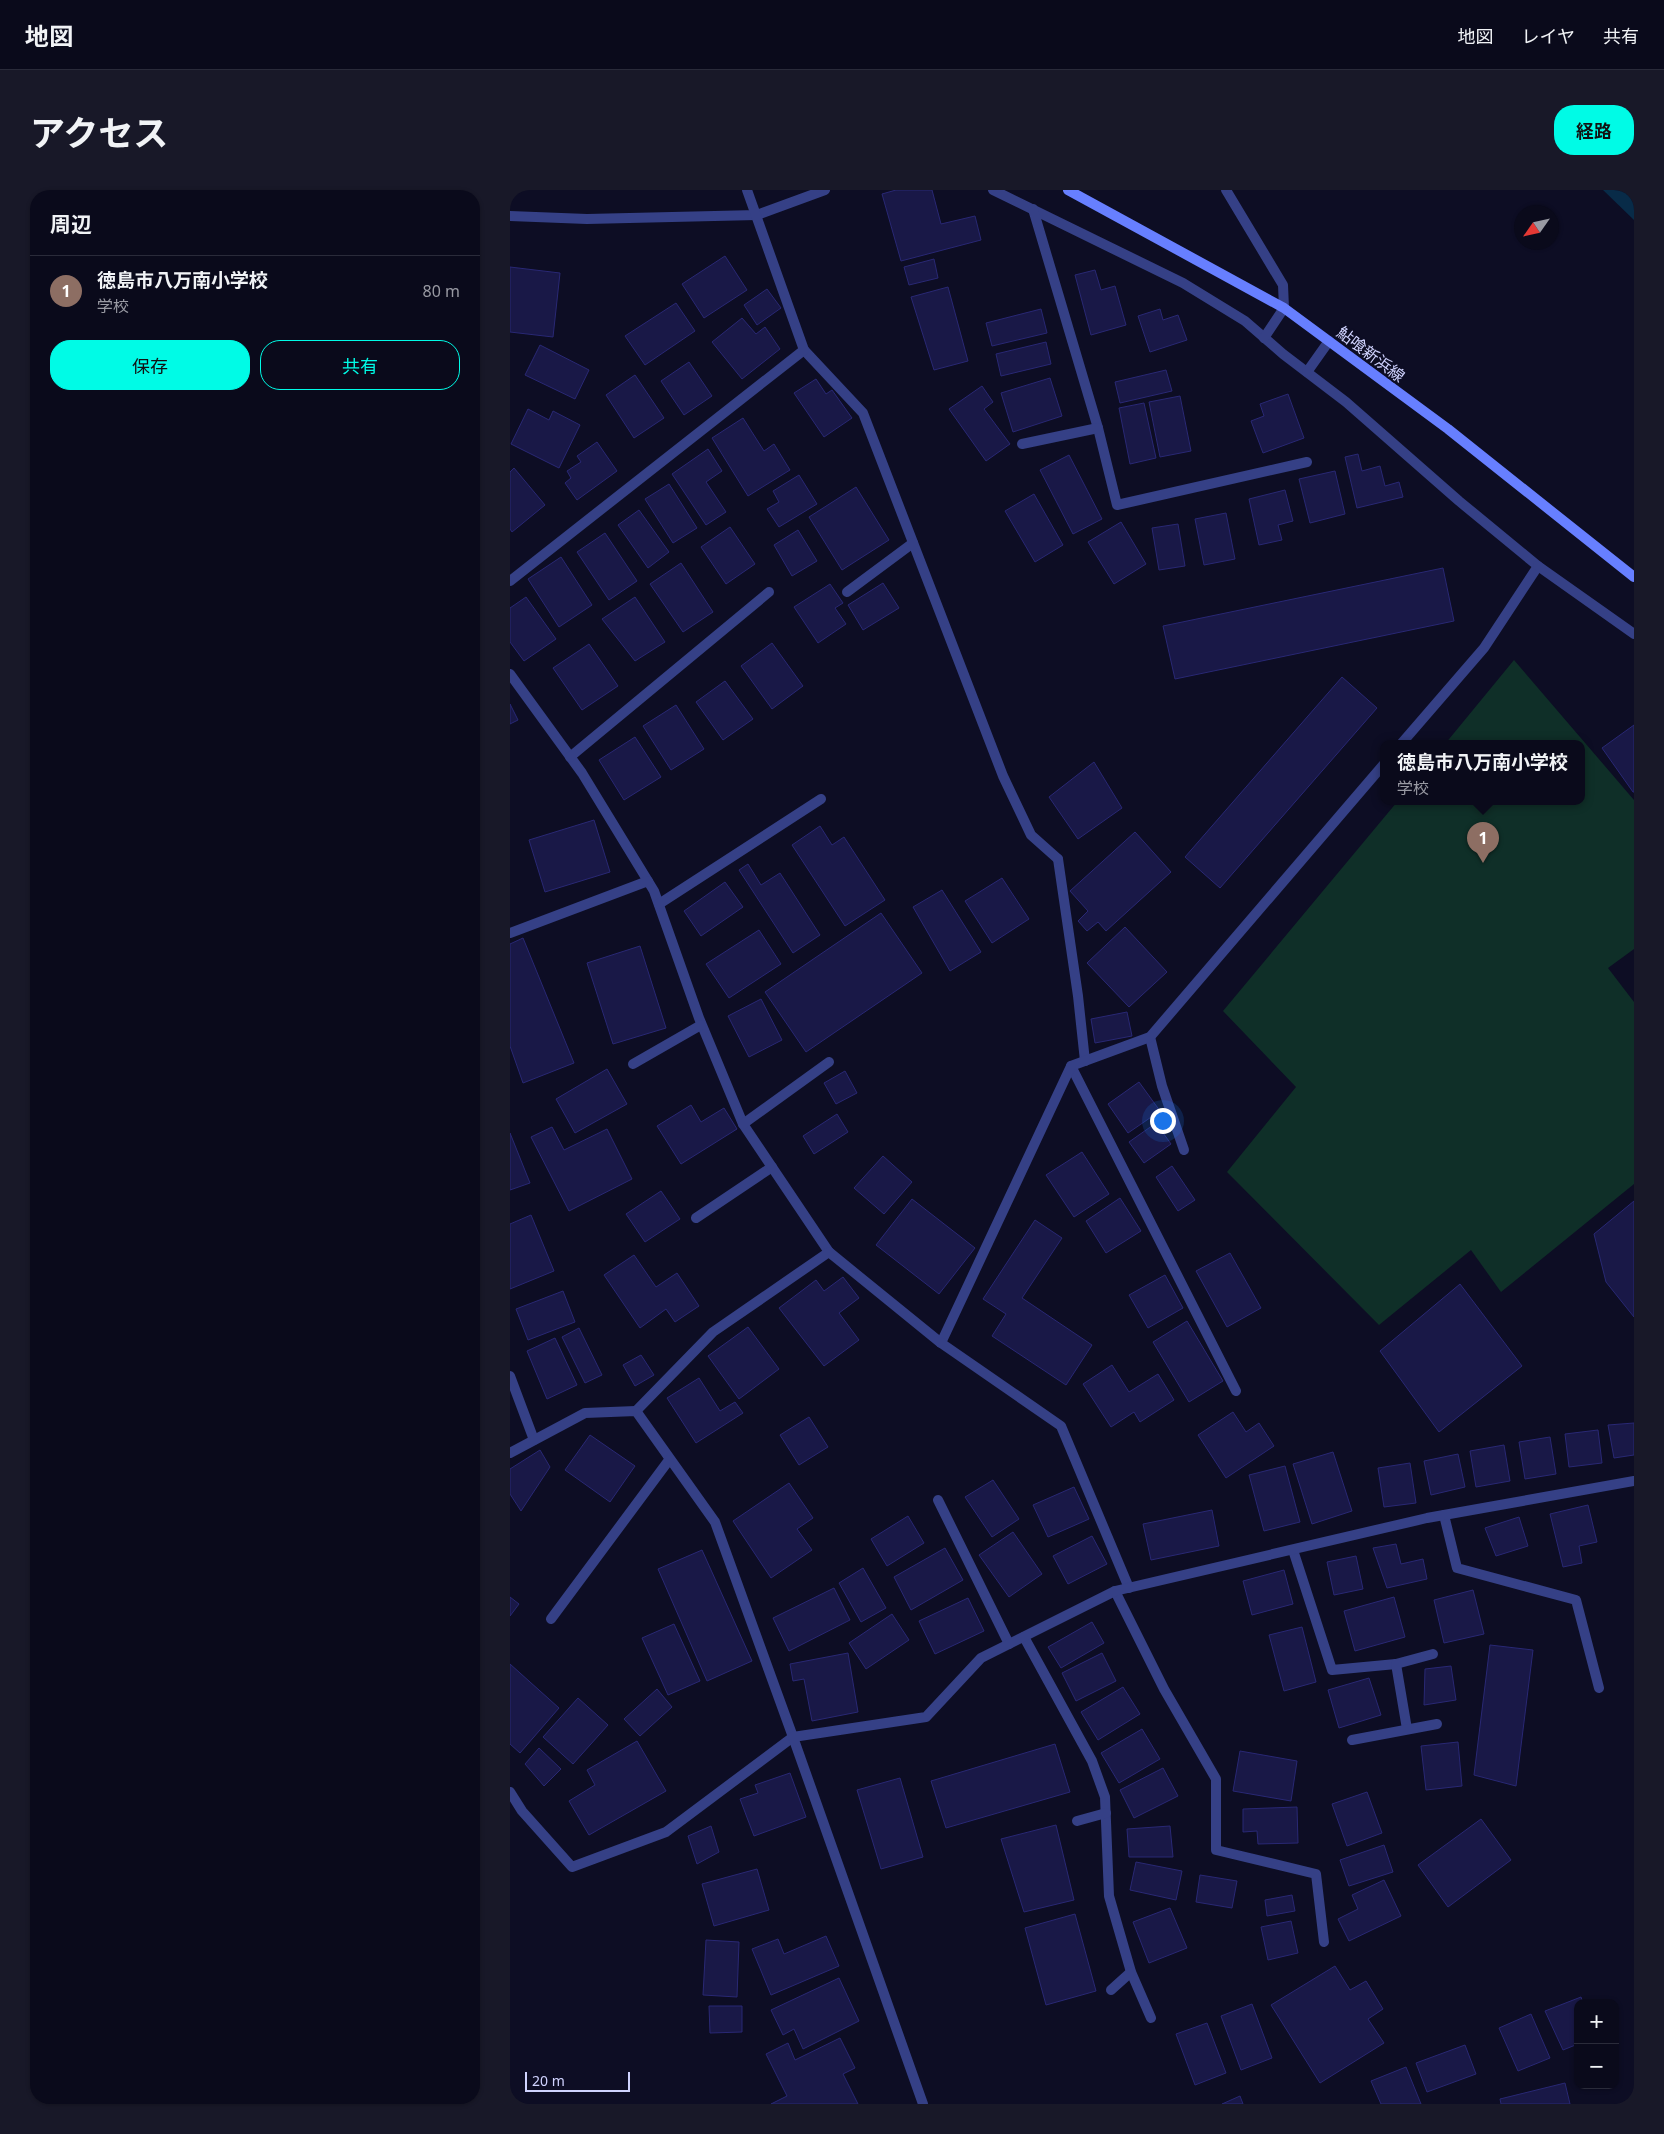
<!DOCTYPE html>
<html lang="ja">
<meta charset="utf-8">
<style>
:root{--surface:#0a0a1b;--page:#181828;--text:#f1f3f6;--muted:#999aa3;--line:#2a2b3a;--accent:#00fbe6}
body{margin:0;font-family:"Noto Sans","Noto Sans JP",sans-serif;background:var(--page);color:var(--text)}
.controls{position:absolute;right:15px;bottom:15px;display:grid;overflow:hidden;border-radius:10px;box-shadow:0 1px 4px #0004}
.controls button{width:45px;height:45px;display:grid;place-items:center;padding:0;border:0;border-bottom:1px solid var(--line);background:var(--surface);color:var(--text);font:25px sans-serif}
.compass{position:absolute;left:1004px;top:15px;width:45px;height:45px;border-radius:50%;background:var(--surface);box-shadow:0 1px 4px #0004;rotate:236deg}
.scale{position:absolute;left:15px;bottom:12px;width:105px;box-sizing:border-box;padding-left:5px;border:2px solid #d0d3ff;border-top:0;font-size:14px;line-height:18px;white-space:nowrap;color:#d0d3ff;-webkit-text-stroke:4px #0d0d24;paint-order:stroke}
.you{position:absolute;left:652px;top:930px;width:18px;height:18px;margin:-12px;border:4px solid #fff;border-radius:50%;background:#1a73e8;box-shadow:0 0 0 8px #1a73e833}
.badge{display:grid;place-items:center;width:32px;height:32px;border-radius:50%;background:var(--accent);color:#fff;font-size:16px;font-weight:700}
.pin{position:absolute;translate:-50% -41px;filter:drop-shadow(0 1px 2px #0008)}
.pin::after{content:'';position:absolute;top:26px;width:18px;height:15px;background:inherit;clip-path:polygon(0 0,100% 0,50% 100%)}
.popup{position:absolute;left:870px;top:550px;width:205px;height:65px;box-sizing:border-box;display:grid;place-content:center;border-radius:10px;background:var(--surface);filter:drop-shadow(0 1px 4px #0005);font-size:16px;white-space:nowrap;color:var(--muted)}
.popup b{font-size:19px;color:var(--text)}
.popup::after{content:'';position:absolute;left:50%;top:100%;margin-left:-10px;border:10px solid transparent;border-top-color:var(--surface)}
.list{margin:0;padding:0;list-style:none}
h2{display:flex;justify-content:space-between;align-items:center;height:65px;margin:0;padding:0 20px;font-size:21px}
h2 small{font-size:16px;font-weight:400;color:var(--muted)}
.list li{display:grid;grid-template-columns:32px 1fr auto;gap:15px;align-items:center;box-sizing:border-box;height:70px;padding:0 20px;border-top:1px solid var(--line)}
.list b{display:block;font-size:19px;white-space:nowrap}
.list p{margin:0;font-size:16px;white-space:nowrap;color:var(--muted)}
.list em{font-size:16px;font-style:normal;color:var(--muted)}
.actions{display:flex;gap:10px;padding:15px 20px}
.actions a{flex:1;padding:11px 0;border:1px solid var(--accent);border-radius:20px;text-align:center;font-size:18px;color:var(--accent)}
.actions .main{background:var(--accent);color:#111}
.map{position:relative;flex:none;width:1124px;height:1914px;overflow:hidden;border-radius:20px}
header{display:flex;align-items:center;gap:30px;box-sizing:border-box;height:70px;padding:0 25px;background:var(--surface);border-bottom:1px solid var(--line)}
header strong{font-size:24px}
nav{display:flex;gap:28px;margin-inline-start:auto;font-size:18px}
.intro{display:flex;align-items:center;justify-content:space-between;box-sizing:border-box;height:120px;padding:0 30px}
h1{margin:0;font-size:35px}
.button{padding:12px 22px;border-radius:20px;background:var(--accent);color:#111;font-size:18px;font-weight:700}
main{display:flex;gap:30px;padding:0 30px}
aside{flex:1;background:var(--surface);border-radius:20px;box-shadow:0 1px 4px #0004}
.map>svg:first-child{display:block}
.green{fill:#0f2f28}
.water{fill:#082b48}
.building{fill:#191847;stroke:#292874}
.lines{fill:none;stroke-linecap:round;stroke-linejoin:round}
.service{stroke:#354086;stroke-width:10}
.minor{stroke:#354086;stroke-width:10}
.secondary{stroke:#677fff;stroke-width:10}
.labels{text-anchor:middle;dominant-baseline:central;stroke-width:4;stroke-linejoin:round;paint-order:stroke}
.street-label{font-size:16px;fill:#d0d3ff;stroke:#0d0d24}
</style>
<header>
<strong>地図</strong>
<nav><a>地図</a><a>レイヤ</a><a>共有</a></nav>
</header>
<div class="intro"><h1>アクセス</h1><a class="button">経路</a></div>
<main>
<aside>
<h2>周辺<small></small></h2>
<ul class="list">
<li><span class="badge" style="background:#8d6e63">1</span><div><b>徳島市八万南小学校</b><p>学校</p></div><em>80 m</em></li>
</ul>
<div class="actions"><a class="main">保存</a><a>共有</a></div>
</aside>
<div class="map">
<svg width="1124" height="1914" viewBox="0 0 1124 1914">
<rect width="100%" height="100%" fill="#0d0d24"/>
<polygon class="green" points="1004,470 1124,610 1124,759 1098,778 1124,812 1124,994 991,1102 961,1060 869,1135 717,982 786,897 713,821 887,612 1072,612 1072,554 935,554"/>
<polygon class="water" points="1093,0 1124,0 1124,30"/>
<g class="building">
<polygon points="386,0 422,0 431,34 465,26 471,50 391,71 372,4"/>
<polygon points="215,66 237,100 194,128 172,94"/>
<polygon points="424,69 428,88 399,95 394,77"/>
<polygon points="0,77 50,83 43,147 0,142"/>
<polygon points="585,80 591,100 605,96 616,135 581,145 565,85"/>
<polygon points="438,97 458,171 424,180 401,107"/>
<polygon points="257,99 271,118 247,135 234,115"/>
<polygon points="166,113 185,141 135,175 115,146"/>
<polygon points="531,119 537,143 482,156 476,133"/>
<polygon points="650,119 653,130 668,125 677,150 640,162 628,126"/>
<polygon points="232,128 246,144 255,137 270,159 232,189 202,152"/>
<polygon points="536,152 541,174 491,186 486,164"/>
<polygon points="30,155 79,180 65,209 15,185"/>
<polygon points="179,172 202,206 174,225 151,191"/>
<polygon points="656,180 662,201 610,213 605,192"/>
<polygon points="125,185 154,228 124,248 96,205"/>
<polygon points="540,188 552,226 503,242 491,203"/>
<polygon points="306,189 316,204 322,200 342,228 314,247 284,203"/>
<polygon points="472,196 483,212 474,219 500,254 476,271 439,219"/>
<polygon points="778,204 794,248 753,263 741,231 754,226 750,214"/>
<polygon points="670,206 681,261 650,267 639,212"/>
<polygon points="634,213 646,268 620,274 609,218"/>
<polygon points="18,219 39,230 43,221 70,235 49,278 1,254"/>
<polygon points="233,228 254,261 264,254 280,280 238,306 202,248"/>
<polygon points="87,252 107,281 67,310 55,293 61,288 57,281 71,272 67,266"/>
<polygon points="198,259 212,281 196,292 216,322 196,335 162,284"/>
<polygon points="848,264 852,281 870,276 875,296 889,292 893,307 847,318 835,267"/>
<polygon points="559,265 592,329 563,344 530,280"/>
<polygon points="4,278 35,315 2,342 0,339 0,282"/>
<polygon points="825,281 835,324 800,333 789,289"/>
<polygon points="289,285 307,314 269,337 257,319 269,312 263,301"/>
<polygon points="159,294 187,338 163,353 135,309"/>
<polygon points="346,297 379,350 332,380 299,327"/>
<polygon points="775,300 783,331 768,335 772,350 749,355 739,309"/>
<polygon points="524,304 553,355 525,372 495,321"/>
<polygon points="129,320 159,362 138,378 108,335"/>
<polygon points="716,323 725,369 694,375 685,329"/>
<polygon points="611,332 636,374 604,394 578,352"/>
<polygon points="668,334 675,376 649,380 642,338"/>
<polygon points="220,337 245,374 216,394 191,357"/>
<polygon points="288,340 307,371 282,386 264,355"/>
<polygon points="95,343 127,391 99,410 67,362"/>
<polygon points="51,367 82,415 49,437 18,389"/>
<polygon points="171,373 203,422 173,442 140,394"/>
<polygon points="933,378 944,431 665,489 653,436"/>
<polygon points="373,393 389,418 353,440 338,415"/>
<polygon points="320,394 333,413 325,418 336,434 308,453 284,417"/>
<polygon points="16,407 46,449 14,471 0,452 0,418"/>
<polygon points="125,407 155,452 125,471 92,429"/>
<polygon points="262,453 293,496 262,519 231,476"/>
<polygon points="79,454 108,496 72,520 43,478"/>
<polygon points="832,487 867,518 710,698 675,667"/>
<polygon points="215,491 243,529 213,550 186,512"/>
<polygon points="0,514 8,530 0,534"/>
<polygon points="166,515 194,559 161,580 133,536"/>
<polygon points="1124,535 1124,602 1123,602 1092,558"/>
<polygon points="125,547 151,587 114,610 89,570"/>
<polygon points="584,572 612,618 568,649 539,607"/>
<polygon points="84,630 100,682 35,702 19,650"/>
<polygon points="310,636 322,655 334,647 375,710 335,736 282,655"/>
<polygon points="625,642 661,682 596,741 588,732 577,741 568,731 578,721 560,701"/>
<polygon points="238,674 251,695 270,683 310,745 283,763 229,680"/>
<polygon points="492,688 519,729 482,753 455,711"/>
<polygon points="215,692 233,717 191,746 174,721"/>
<polygon points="432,700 471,762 440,781 403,717"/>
<polygon points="371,723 412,783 296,862 255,802"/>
<polygon points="615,737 657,782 619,817 577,773"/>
<polygon points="249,740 271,774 219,808 196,774"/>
<polygon points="13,748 64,873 13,893 0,856 0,754"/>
<polygon points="130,756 156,838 103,854 77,773"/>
<polygon points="251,809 272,850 239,867 218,826"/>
<polygon points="617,822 622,846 585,853 581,829"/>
<polygon points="97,879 117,914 65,943 46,909"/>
<polygon points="335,881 347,903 326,914 314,893"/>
<polygon points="629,892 650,921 618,943 598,914"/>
<polygon points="181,915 191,932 214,918 227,939 171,974 147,936"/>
<polygon points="327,924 338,942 304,964 293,946"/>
<polygon points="646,933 661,954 634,973 619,952"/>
<polygon points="42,937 54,960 97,939 122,989 59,1021 21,947"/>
<polygon points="0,943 20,993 0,1000"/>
<polygon points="572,962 599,1004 564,1027 536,985"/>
<polygon points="373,966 402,992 374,1024 344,998"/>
<polygon points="662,976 685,1010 668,1021 646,987"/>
<polygon points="151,1001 170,1029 135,1052 116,1024"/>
<polygon points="610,1008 631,1041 596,1063 576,1031"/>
<polygon points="402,1009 465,1058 429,1104 366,1055"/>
<polygon points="1124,1011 1124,1127 1096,1092 1084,1044"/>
<polygon points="21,1025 44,1081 0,1099 0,1034"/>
<polygon points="525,1030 552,1048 512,1108 582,1155 556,1195 482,1146 496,1124 473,1109"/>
<polygon points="720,1063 751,1118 717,1137 686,1081"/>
<polygon points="124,1065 146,1097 167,1083 189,1116 165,1132 156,1119 130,1138 94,1085"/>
<polygon points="655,1085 673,1118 638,1138 619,1105"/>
<polygon points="333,1087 349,1108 329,1123 349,1150 314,1176 269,1118 306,1090 314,1101"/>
<polygon points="950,1094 1012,1176 929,1242 870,1161"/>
<polygon points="53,1101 65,1132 18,1150 6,1119"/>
<polygon points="677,1131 713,1191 679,1212 643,1152"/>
<polygon points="238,1137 269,1179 229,1209 198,1166"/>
<polygon points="69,1138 92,1185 75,1193 52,1147"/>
<polygon points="45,1148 67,1195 37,1209 17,1161"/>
<polygon points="131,1165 144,1185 125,1196 113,1175"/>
<polygon points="602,1175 619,1202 648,1184 664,1210 630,1232 624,1222 601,1237 573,1194"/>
<polygon points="189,1188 210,1221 225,1212 233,1223 186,1253 157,1208"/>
<polygon points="723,1222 736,1242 749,1233 764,1256 716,1288 688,1245"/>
<polygon points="299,1227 318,1257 289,1275 270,1245"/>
<polygon points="1124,1233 1124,1265 1104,1268 1098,1235"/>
<polygon points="1088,1240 1092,1273 1059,1277 1055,1244"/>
<polygon points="80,1245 125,1276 100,1312 55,1280"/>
<polygon points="1040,1247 1046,1284 1015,1289 1009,1252"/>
<polygon points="994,1255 1000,1291 966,1297 960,1261"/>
<polygon points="30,1260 40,1277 11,1321 0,1304 0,1279"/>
<polygon points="823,1262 842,1321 802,1334 783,1274"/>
<polygon points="948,1264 955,1297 921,1305 914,1271"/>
<polygon points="900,1273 906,1313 874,1317 868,1278"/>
<polygon points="775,1276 790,1332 754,1341 739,1285"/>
<polygon points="483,1290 509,1329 482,1347 455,1307"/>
<polygon points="279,1293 303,1328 287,1339 302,1360 261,1388 223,1331"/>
<polygon points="564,1297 579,1329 538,1347 523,1315"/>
<polygon points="1078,1315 1087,1352 1069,1356 1072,1373 1053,1377 1040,1324"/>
<polygon points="702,1320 709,1356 641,1370 633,1334"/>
<polygon points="398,1326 414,1353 377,1376 361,1349"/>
<polygon points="1009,1327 1018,1356 986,1366 975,1338"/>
<polygon points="503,1342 532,1384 499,1407 469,1365"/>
<polygon points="582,1346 597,1374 558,1394 543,1366"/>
<polygon points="886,1354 891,1374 913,1369 917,1389 877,1398 863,1358"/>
<polygon points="435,1358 453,1390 401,1420 384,1387"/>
<polygon points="192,1360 242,1471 197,1491 148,1379"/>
<polygon points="846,1366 853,1399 824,1405 817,1372"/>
<polygon points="353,1378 376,1418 351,1432 329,1393"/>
<polygon points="774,1380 783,1414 742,1425 733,1391"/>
<polygon points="324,1398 340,1430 279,1461 263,1428"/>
<polygon points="963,1400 974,1444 934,1453 924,1410"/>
<polygon points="0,1407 9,1414 0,1426"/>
<polygon points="884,1407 895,1447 845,1461 834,1421"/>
<polygon points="458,1408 474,1441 425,1464 409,1431"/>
<polygon points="382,1424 399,1450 356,1479 339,1453"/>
<polygon points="582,1432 594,1453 551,1478 538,1457"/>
<polygon points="164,1434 190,1491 158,1505 132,1448"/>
<polygon points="792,1437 806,1492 774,1501 759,1445"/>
<polygon points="980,1455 1023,1460 1006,1596 964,1585"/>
<polygon points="338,1463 348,1522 302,1531 294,1489 283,1491 280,1474"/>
<polygon points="592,1463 606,1491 566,1511 552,1483"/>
<polygon points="0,1474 49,1518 10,1563 0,1554"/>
<polygon points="941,1476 946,1510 914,1515 915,1479"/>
<polygon points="859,1488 871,1525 829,1538 818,1500"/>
<polygon points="613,1497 630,1524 588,1550 571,1522"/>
<polygon points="147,1499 162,1517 130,1546 114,1529"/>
<polygon points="68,1508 98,1535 63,1574 33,1547"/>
<polygon points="632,1539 650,1569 609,1593 591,1563"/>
<polygon points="127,1551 156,1601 79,1645 59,1611 85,1595 77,1580"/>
<polygon points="948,1552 952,1596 916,1600 911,1556"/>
<polygon points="545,1554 560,1602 436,1638 421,1591"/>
<polygon points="29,1558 51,1579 34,1596 15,1574"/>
<polygon points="730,1561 787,1571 781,1611 723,1601"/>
<polygon points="653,1578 668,1606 624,1628 610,1600"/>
<polygon points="280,1583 296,1627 244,1646 230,1609 248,1603 245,1595"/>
<polygon points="390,1588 413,1667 371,1679 347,1600"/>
<polygon points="857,1602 872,1643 837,1656 822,1614"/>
<polygon points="787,1617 788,1653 748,1654 747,1641 733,1642 733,1619"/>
<polygon points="971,1629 1001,1670 938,1717 908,1675"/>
<polygon points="546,1635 564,1710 514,1722 491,1649"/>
<polygon points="201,1636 209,1662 187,1674 178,1646"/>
<polygon points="660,1636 663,1667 619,1667 617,1639"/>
<polygon points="874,1655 883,1682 839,1696 830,1670"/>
<polygon points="626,1672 672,1681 666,1710 620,1700"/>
<polygon points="247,1679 259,1720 204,1736 192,1694"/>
<polygon points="690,1685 727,1691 722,1718 686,1712"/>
<polygon points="874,1690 891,1726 839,1751 828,1729 848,1719 842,1705"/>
<polygon points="782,1705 785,1721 757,1726 755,1710"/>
<polygon points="660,1718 677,1758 639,1773 623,1732"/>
<polygon points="565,1724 586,1801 536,1815 515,1738"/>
<polygon points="781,1731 788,1763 758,1770 751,1737"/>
<polygon points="316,1746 329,1776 261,1805 242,1759 268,1749 274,1764"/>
<polygon points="196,1750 229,1752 227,1807 193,1805"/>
<polygon points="825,1776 840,1800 856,1791 873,1819 858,1829 874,1853 810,1893 761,1815"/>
<polygon points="329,1788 349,1831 293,1859 284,1839 273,1845 261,1820"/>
<polygon points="1071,1807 1073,1813 1068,1813 1068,1854 1053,1860 1035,1821"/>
<polygon points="742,1814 762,1868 731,1880 711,1826"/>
<polygon points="199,1816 232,1816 232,1842 200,1843"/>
<polygon points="1021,1824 1040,1868 1008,1881 989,1838"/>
<polygon points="697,1833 716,1883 685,1895 666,1844"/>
<polygon points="330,1848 345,1878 333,1884 348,1914 261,1914 277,1906 256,1864 278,1853 285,1870"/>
<polygon points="955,1855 966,1884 917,1902 906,1873"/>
<polygon points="896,1877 911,1914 871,1914 861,1891"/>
<polygon points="1055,1893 1060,1914 991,1914 990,1909"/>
<polygon points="730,1906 733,1914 712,1914"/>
</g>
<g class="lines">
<g class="service">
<polyline points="548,669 568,806 575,871"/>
<polyline points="186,1028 262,977"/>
</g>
<g class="minor">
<polyline points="483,0 673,93 735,131 773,164 836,212 949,311 1028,376 974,458 891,554"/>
<polyline points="716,0 773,95 774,118 754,148"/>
<polyline points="523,19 588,238 607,315 797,272"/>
<polyline points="0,26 77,29 247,25 315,0"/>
<polyline points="294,160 353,223 493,586 521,645 548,669"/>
<polyline points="797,182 819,151"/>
<polyline points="512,254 588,238"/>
<polyline points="1028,376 1124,444"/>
<polyline points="0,391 294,160 237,0"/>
<polyline points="337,402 403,353"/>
<polyline points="0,484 72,583 144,701 189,828 233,934 319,1062"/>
<polyline points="60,567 259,402"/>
<polyline points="149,714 311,609"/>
<polyline points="0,743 138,691"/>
<polyline points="640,847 652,896 674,960"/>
<polyline points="123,874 191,835"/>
<polyline points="561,876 726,1201"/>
<polyline points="233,934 319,872"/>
<polyline points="431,1153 561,876 640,847 874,574"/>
<polyline points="0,1186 24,1250"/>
<polyline points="126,1221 203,1142 319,1062 431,1153 551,1236 619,1398"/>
<polyline points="0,1263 75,1223 126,1221 205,1332 283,1547 156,1642 62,1677 12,1621 0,1602"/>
<polyline points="428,1310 499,1454"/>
<polyline points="934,1325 947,1378 1066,1410 1089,1498"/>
<polyline points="783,1360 822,1480 886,1474 923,1464"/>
<polyline points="605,1401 654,1499 706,1589 706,1660 806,1684 814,1752"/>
<polyline points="41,1429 159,1270"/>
<polyline points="514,1447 582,1571 595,1607 599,1706 621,1782 641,1828"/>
<polyline points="886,1474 897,1539"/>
<polyline points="842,1550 927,1534"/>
<polyline points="567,1631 596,1623"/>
<polyline points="601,1800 621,1782"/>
<polyline points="413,1914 283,1547 416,1527 471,1468 605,1401 917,1328 1124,1291"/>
</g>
<polyline class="secondary" points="558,0 774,118 938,239 1124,387"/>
</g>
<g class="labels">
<g class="street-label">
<text transform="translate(861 164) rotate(37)">鮎喰新浜線</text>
</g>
</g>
</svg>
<div class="controls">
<button>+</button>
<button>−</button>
</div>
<svg class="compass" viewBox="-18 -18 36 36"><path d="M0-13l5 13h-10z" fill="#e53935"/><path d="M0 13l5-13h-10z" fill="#999aa3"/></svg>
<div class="scale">20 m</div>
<div class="you"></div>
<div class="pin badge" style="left:973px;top:673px;background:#8d6e63">1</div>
<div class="popup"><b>徳島市八万南小学校</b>学校</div>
</div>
</main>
